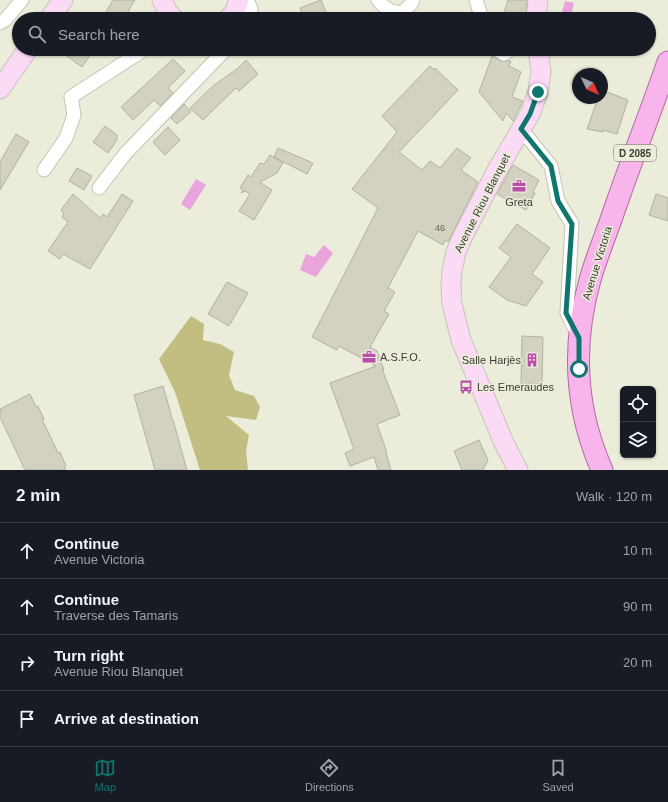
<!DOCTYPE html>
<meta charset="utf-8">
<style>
:root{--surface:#171b24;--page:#20242c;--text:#f1f3f6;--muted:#9ea1a6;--line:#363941;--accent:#0f766e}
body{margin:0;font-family:Arial,sans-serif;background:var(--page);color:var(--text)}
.controls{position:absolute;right:12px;bottom:12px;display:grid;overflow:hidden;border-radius:6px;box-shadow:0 1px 3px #0004}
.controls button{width:36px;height:36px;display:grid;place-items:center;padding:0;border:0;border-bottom:1px solid var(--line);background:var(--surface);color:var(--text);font:20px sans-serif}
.compass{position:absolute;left:572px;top:68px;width:36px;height:36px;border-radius:50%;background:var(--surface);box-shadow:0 1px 3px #0004;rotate:134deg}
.stop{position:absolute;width:12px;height:12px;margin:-9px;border:3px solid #0f766e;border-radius:50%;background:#fff}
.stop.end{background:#0f766e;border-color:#fff;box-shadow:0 1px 4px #0008}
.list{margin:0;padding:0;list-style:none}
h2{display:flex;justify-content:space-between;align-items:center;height:52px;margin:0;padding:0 16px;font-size:17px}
h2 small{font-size:13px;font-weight:400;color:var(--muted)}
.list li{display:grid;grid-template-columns:26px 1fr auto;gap:12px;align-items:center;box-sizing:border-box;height:56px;padding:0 16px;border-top:1px solid var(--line)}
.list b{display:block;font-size:15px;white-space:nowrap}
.list p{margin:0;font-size:13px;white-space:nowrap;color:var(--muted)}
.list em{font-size:13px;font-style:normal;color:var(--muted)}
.icon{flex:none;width:22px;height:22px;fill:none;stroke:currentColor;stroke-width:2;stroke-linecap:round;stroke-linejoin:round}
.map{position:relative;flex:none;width:668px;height:470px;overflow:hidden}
.search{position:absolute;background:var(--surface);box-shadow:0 1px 3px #0004;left:12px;right:12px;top:12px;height:44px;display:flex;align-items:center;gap:10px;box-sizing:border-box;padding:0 14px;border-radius:22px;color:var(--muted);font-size:15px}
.sheet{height:276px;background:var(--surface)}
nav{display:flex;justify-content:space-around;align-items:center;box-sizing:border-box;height:56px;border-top:1px solid var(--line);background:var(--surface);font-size:11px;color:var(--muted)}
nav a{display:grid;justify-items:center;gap:2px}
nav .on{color:var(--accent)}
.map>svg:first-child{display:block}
.green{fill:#c2be82}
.water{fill:#e8a4db}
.building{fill:#d3d2c2;stroke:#b3b2a2}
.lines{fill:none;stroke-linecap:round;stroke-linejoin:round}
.street-casing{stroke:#c5c4b4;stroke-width:15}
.secondary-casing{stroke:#c5c4b4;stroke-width:21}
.primary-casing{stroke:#b26aa4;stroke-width:23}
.street{stroke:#fff;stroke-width:13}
.secondary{stroke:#fbdaf5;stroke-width:19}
.primary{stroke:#f7b5ec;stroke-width:21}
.route{stroke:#0f766e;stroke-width:5}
.labels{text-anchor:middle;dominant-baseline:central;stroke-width:3;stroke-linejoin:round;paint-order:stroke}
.number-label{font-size:9px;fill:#626258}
.shield{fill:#ececdb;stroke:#717167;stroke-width:1}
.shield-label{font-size:10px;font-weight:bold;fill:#3c3c35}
.poi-label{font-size:11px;fill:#3c3c35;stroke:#ececdb;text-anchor:start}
.street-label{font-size:11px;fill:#3c3c35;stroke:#ececdb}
</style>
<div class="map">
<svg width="668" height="470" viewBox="0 0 668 470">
<rect width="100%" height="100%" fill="#ececdb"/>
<polygon class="green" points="191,316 204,324 203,340 220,344 234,352 229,375 235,390 254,396 260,407 256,420 226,416 249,435 246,451 248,470 200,470 175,392 159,359"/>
<g class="water">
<polygon points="565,1 574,3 570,19 560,19"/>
<polygon points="196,179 206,185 190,210 181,204"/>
<polygon points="324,245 333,253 316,277 300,270 306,254 314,257"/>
</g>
<g class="building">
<polygon points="113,0 135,0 124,19 110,19 104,15"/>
<polygon points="321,0 329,19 304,19 300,8"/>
<polygon points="508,0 527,0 526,12 522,19 502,19"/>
<polygon points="57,49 94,49 82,67"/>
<polygon points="492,56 500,61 511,61 509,66 521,72 512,97 523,101 513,121 506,113 503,121 479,92"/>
<polygon points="173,59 185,71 168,88 173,93 160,106 154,100 133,120 121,107"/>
<polygon points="246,60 258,74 239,91 236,88 203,120 190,108 214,85 237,69"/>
<polygon points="430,66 434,70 435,68 458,90 399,152 422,170 430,161 440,168 457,148 471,158 461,170 478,182 448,242 445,240 443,245 418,231 388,288 395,292 384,311 389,314 370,347 377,351 384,370 382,369 400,415 377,424 387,453 386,453 391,470 378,470 374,457 350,466 345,453 354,449 330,383 376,366 339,346 337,350 312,337 378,208 352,189 397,132 382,116"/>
<polygon points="602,90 628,100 617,134 603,130 603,132 587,129 598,98 602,98"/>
<polygon points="184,104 191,112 177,124 171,118"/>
<polygon points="105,126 117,135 117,140 108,153 93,142"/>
<polygon points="168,127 180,140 165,155 153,142"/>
<polygon points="16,134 29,142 0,190 0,162"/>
<polygon points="278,148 313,163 307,174 274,157"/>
<polygon points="270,155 283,163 277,173 260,182 272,190 254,220 239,211 250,194 245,191 241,193 243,190 240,188 248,175 251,177 260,163 264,164"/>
<polygon points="513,165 539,180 533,192 535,193 526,210 497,194"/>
<polygon points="77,168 92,176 84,190 69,181"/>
<polygon points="73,194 100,218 103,214 107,217 122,194 133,201 90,269 63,254 60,259 48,251 68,222 62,217 64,214 61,210"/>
<polygon points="656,194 668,198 668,221 649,215"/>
<polygon points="517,224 550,248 532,274 543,282 526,306 507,300 489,287 511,257 499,248"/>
<polygon points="227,282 248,293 229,326 208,314"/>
<polygon points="522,336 543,337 542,384 521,384"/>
<polygon points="163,386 171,414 171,417 173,420 187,470 155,470 134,395"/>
<polygon points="30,394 36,407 38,406 44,419 42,419 58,453 60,452 66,466 64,467 66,470 25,470 0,417 0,409"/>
<polygon points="479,440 488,460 483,470 462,470 454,451"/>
</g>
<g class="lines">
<g class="street-casing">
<g id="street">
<polyline points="247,0 251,9 248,19"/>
<path d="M378 0C385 9 398 18 407 8 410 5 412 4 413 0"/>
<polyline points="476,0 482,19"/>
<polyline points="0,23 5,20 22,0"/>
<polyline points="496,49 504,54 511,49"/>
<polyline points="521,129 551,166 558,201 572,224 567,313 579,337"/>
<polyline points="44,170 66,138 74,115 71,97 145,49"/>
<polyline points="99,188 125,154 226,49"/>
</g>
</g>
<g class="secondary-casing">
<g id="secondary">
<polyline points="162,0 167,11 174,19"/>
<polyline points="49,19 63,0"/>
<polyline points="228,19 234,13 239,0"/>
<polyline points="536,19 538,0"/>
<polyline points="0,89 28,49"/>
<polyline points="518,470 504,443 461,340 452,304 451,287 452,271 456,252 463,236 496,172 530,114 538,92 541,72 538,49"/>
</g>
</g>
<g class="primary-casing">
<path id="primary" d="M602 470C575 409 572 344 590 280 597 255 607 232 615 208 632 159 651 111 668 62"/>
</g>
<use href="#street" class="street"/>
<use href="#secondary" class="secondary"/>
<use href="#primary" class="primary"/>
</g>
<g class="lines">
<polyline class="route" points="538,92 530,114 521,129 551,166 558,201 572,224 566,313 579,338 579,369"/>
</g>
<defs>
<g id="office-bare" transform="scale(1.08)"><path d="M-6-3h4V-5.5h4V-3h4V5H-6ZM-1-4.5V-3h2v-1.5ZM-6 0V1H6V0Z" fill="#bb4dab" stroke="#ececdb" stroke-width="2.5" paint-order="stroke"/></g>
<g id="building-bare" transform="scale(1.08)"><path d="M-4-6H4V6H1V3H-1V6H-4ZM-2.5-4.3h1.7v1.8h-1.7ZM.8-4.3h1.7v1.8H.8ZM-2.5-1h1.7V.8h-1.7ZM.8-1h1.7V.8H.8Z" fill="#bb4dab" stroke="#ececdb" stroke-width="2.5" paint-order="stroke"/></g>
<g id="bus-bare" transform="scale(1.08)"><path d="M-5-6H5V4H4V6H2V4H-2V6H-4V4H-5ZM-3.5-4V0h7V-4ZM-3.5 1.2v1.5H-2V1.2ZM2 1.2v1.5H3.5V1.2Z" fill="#bb4dab" stroke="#ececdb" stroke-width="2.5" paint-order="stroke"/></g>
</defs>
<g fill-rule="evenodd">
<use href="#office-bare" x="519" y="186"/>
<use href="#office-bare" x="369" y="357"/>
<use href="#building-bare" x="532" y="360"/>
<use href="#bus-bare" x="466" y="387"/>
</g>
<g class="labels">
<g class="number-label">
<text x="440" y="228">46</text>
</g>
<rect class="shield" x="614" y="145" width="42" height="16" rx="3"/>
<g class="shield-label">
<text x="635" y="153">D 2085</text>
</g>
<g class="poi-label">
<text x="519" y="202" text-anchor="middle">Greta</text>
<text x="380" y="357">A.S.F.O.</text>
<text x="521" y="360" text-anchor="end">Salle Harjès</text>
<text x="477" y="387">Les Emeraudes</text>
</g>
<g class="street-label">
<text transform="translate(482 203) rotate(-63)">Avenue Riou Blanquet</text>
<text transform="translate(597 263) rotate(-73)">Avenue Victoria</text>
</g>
</g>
</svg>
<div class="controls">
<button><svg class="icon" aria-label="locate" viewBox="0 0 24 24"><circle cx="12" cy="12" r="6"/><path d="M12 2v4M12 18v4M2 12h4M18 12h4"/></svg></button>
<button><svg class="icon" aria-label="layers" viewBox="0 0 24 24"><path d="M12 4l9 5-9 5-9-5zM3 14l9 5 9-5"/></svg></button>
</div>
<svg class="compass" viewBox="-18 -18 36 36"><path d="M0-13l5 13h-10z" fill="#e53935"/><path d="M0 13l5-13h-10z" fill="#9ea1a6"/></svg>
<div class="stop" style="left:579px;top:369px"></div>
<div class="stop end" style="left:538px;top:92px"></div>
<div class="search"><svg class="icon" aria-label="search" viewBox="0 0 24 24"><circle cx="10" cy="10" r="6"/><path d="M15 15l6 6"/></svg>Search here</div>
</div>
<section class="sheet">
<h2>2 min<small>Walk · 120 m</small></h2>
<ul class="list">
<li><svg class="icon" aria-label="ahead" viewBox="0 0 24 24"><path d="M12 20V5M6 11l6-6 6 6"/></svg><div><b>Continue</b><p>Avenue Victoria</p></div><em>10 m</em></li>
<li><svg class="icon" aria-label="ahead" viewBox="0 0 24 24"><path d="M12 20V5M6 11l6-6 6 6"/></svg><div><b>Continue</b><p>Traverse des Tamaris</p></div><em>90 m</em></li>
<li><svg class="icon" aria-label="right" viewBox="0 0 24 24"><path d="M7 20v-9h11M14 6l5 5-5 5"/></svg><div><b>Turn right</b><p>Avenue Riou Blanquet</p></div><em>20 m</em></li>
<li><svg class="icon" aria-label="arrive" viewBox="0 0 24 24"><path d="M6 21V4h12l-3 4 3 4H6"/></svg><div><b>Arrive at destination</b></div></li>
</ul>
</section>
<nav>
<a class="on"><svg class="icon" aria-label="map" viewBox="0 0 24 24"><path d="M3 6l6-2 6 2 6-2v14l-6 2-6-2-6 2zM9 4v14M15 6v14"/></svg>Map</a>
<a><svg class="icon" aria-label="directions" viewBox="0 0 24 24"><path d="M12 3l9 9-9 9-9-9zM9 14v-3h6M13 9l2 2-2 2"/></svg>Directions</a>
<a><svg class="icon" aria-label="saved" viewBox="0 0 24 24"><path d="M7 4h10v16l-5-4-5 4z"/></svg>Saved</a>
</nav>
